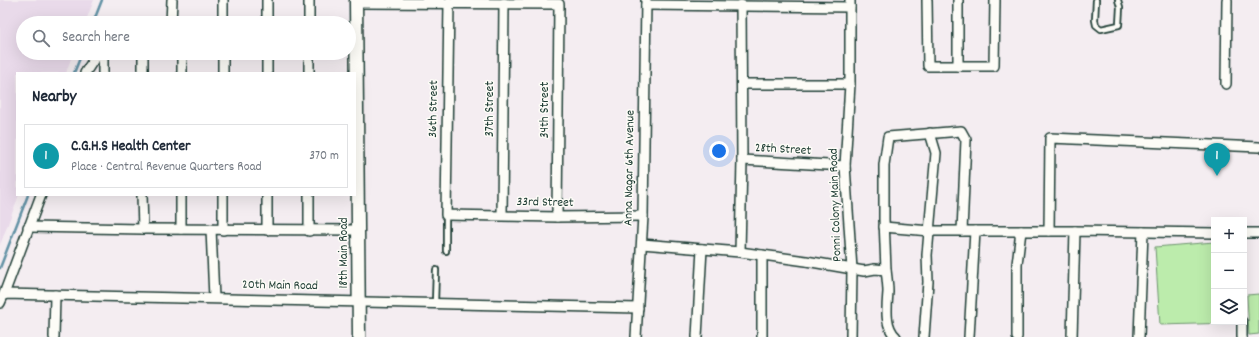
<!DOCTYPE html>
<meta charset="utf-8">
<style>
:root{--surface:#fff;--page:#f2f2f3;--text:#1f2937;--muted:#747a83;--line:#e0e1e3;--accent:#1f6fb2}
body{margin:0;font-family:Dekko,sans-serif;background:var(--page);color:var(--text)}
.controls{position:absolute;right:12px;bottom:12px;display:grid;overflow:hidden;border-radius:0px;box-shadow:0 4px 16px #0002}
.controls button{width:36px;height:36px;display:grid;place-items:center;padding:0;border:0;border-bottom:1px solid var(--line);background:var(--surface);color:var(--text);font:20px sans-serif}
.you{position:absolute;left:719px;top:151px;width:14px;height:14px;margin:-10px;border:3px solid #fff;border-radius:50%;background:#1a73e8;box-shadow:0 0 0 6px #1a73e833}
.badge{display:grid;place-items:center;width:26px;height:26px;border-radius:50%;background:var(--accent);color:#fff;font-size:13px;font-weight:700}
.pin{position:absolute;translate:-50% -33px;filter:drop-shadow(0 1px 2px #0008)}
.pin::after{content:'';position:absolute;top:21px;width:14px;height:12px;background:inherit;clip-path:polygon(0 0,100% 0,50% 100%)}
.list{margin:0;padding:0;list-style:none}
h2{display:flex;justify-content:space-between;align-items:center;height:52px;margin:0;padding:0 16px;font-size:17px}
h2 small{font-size:13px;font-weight:400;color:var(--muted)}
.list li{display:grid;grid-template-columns:26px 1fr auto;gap:12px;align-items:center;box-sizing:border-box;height:64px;margin:0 8px 8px;padding:0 8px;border:1px solid var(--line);border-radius:0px}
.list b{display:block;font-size:15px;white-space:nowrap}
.list p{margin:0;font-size:13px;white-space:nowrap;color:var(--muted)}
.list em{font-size:13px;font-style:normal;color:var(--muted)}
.icon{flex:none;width:22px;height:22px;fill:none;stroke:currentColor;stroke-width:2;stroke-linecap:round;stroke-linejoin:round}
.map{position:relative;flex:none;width:1259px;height:337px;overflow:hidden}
.search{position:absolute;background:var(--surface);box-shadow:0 4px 16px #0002;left:16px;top:16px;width:340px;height:44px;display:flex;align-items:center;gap:10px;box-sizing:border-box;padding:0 14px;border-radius:22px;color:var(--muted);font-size:15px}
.panel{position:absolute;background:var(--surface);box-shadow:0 4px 16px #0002;left:16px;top:72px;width:340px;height:124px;border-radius:0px}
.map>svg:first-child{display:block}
.built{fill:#e9daea}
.green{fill:#bcecac;stroke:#6e9470}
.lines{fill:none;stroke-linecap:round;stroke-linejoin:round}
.stream{stroke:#6392a5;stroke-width:2.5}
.service-casing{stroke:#1f3d34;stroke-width:8}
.minor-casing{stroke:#1f3d34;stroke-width:12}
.tertiary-casing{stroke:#1f3d34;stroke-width:15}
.service{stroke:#fdfcf7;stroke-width:4.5}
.minor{stroke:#fdfcf7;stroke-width:9}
.tertiary{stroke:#fdfcf7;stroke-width:12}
.labels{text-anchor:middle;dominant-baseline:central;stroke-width:3;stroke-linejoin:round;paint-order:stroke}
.street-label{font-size:13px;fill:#1f3d34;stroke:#fdfcf7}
</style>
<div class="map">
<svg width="1259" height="337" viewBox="0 0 1259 337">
<rect width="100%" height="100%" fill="#f4edf1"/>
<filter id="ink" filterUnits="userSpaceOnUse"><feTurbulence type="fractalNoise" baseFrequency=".025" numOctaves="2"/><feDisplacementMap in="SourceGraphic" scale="8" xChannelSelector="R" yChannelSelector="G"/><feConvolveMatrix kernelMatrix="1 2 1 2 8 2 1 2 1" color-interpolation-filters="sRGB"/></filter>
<g filter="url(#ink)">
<polygon class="built" points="0,0 94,0 85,23 23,23 23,53 73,53 66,73 17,73 17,195 19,195 0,245"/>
<g class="green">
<polygon points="1214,242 1214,322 1233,323 1160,325 1155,247"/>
<polygon points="1259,294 1259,334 1249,335 1247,295"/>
</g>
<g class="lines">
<g class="stream">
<polyline points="93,23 102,0"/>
<polyline points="74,73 82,53"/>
<polyline points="0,268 28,195"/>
</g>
<g class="service-casing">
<g id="service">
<polyline points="1096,0 1095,20 1096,25 1101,29 1119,25 1120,7 1118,0"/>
<polyline points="446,215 446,251"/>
<polyline points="435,303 436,270"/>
</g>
</g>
<g class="minor-casing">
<g id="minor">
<polyline points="223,0 223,23"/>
<polyline points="267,0 267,23"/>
<polyline points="850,0 850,84 845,166 852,269 851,337"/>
<polyline points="927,0 928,66 994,66 995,0"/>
<polyline points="958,0 958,66"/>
<polyline points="449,2 446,215 557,217 643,216"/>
<polyline points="356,3 559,4 557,217"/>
<polyline points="646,5 850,7"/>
<polyline points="171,23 172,0"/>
<polyline points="309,23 309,0"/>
<polyline points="223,53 223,73"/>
<polyline points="85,73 98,53"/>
<polyline points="103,73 103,53"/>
<polyline points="143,73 143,53"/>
<polyline points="182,73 182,53"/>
<polyline points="267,73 267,53"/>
<polyline points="309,73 309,53"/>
<polyline points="742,84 850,84"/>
<polyline points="1226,84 1227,0"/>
<polyline points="742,160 845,166"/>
<polyline points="142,195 143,229"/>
<polyline points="223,195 223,230"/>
<polyline points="502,215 504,3"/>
<polyline points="28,227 143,229 358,230"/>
<polyline points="884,227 930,231 962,231"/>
<polyline points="181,229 181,195"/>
<polyline points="211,229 214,298"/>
<polyline points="267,230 267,195"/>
<polyline points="309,231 309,195"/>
<polyline points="1049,231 1050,138 1259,147"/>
<polyline points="1244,233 1259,233"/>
<path d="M642 244 740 252 806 261 864 271 875 269 886 270C887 278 888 285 888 292 887 307 884 326 896 337"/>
<polyline points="740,252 742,160 741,5"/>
<polyline points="886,270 884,219 884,165 888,137 961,131 966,140 962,231 1075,231"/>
<polyline points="4,294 41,195"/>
<polyline points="0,303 4,294 638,308"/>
<polyline points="1242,322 1242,337"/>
<polyline points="54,337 55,295"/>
<polyline points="636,337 643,216 646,0"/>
<polyline points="697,337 702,249"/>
<polyline points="762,337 762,255"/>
<polyline points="924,337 928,282 927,255 936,153 930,133"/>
<polyline points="969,337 975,231"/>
<polyline points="1017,337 1017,264 1021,231"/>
<polyline points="1072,337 1075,231 1214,233"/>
<polyline points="1139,337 1143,232"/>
</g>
</g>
<g class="tertiary-casing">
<polyline id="tertiary" points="356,0 359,337"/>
</g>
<use href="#service" class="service"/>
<use href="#minor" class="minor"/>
<use href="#tertiary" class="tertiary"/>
</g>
</g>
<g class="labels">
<g class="street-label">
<text transform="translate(434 109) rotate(-89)">36th Street</text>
<text transform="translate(490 109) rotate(-90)">37th Street</text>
<text transform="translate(545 110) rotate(-90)">34th Street</text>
<text transform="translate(783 150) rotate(3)">28th Street</text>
<text transform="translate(630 168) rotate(-89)">Anna Nagar 6th Avenue</text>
<text transform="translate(545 203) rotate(1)">33rd Street</text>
<text transform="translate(836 205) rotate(-92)">Ponni Colony Main Road</text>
<text transform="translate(344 253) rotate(-90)">18th Main Road</text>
<text transform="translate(280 286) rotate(1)">20th Main Road</text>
</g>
</g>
</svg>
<div class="controls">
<button>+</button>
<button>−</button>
<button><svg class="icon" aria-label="layers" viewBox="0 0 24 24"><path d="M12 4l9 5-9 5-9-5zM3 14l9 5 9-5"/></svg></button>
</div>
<div class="you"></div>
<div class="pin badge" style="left:1217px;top:176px;background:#0f9aa8">1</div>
<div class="search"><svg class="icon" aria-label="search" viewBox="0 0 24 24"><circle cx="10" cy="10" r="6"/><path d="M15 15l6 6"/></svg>Search here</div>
<section class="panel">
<h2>Nearby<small></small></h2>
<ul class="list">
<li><span class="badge" style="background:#0f9aa8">1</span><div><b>C.G.H.S Health Center</b><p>Place · Central Revenue Quarters Road</p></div><em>370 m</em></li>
</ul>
</section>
</div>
